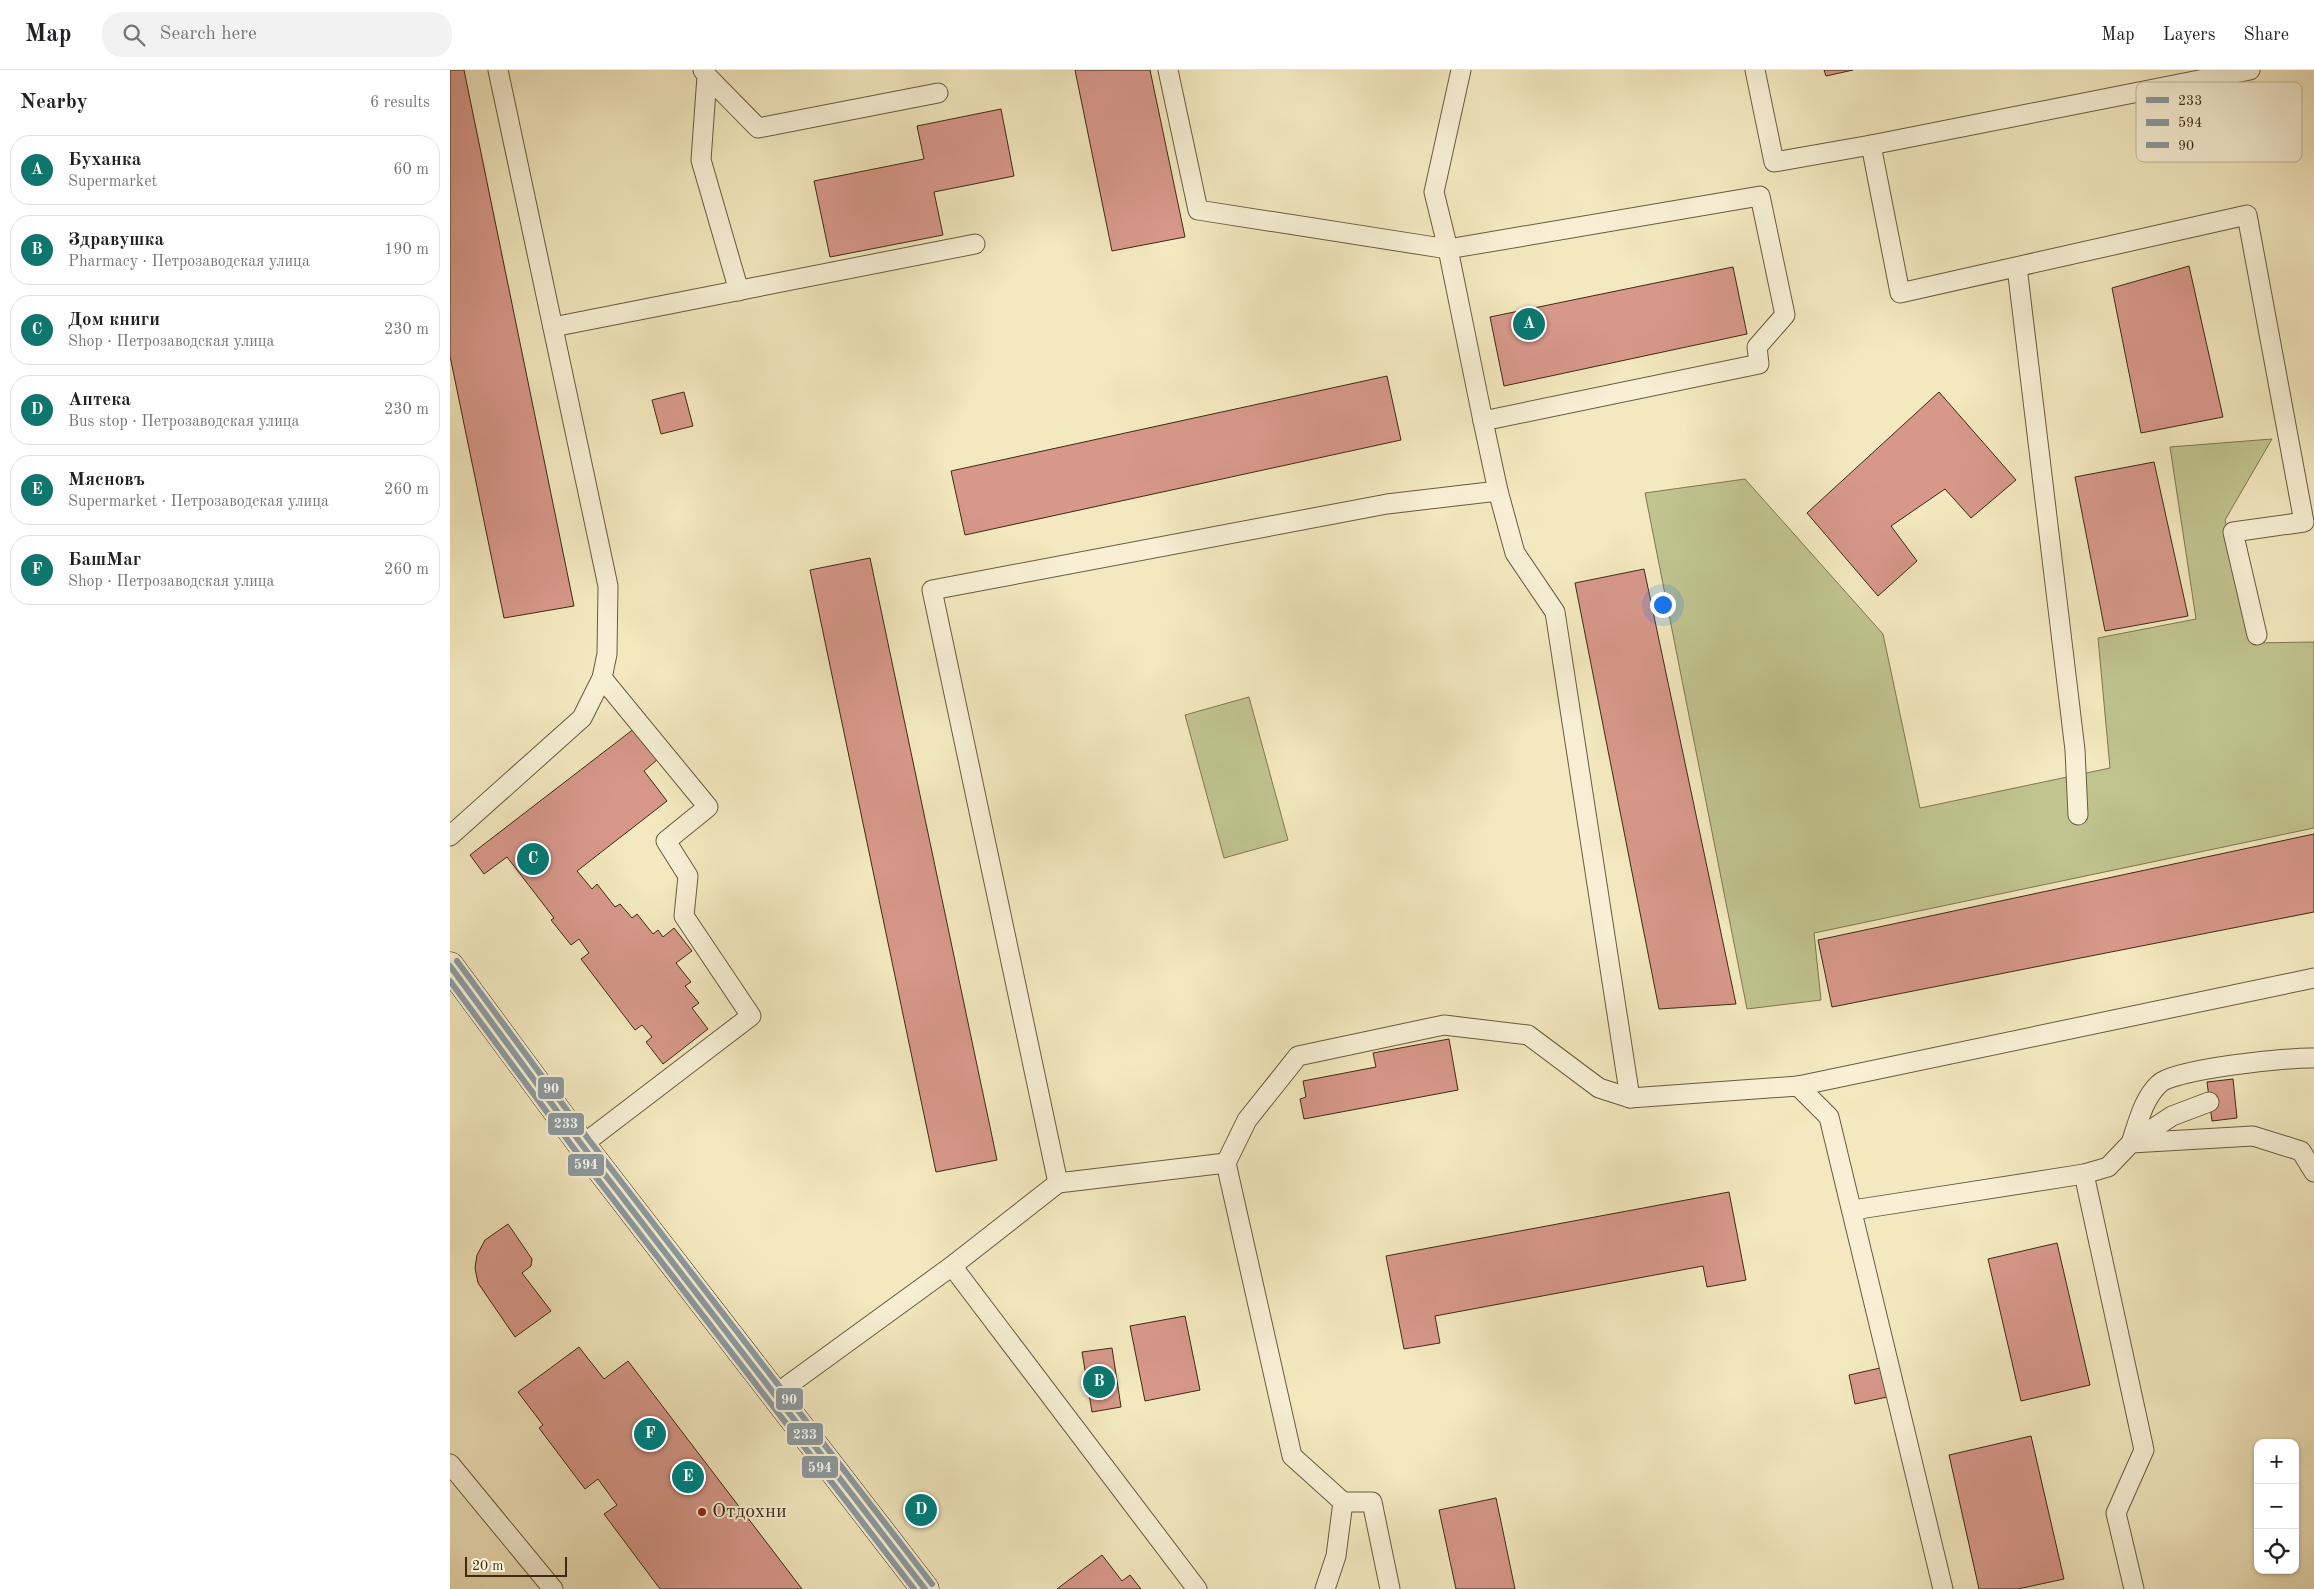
<!DOCTYPE html>
<meta charset="utf-8">
<style>
:root{--surface:#fff;--page:#f2f2f2;--text:#202124;--muted:#757577;--line:#e0e0e0;--accent:#0f766e}
body{margin:0;font-family:"Old Standard TT",serif;background:var(--page);color:var(--text)}
.controls{position:absolute;right:15px;bottom:15px;display:grid;overflow:hidden;border-radius:10px;box-shadow:0 1px 4px #0004}
.controls button{width:45px;height:45px;display:grid;place-items:center;padding:0;border:0;border-bottom:1px solid var(--line);background:var(--surface);color:var(--text);font:25px sans-serif}
.scale{position:absolute;left:15px;bottom:12px;width:102px;box-sizing:border-box;padding-left:5px;border:2px solid #3e2a12;border-top:0;font-size:14px;line-height:18px;white-space:nowrap;color:#3e2a12;-webkit-text-stroke:4px #f7f0d5;paint-order:stroke}
.you{position:absolute;left:1212px;top:534px;width:18px;height:18px;margin:-12px;border:4px solid #fff;border-radius:50%;background:#1a73e8;box-shadow:0 0 0 8px #1a73e833}
.badge{display:grid;place-items:center;width:32px;height:32px;border-radius:50%;background:var(--accent);color:#fff;font-size:16px;font-weight:700}
.pin{position:absolute;translate:-50% -50%;border:2px solid #fff;box-shadow:0 1px 5px #0006}
.list{margin:0;padding:0;list-style:none}
h2{display:flex;justify-content:space-between;align-items:center;height:65px;margin:0;padding:0 20px;font-size:21px}
h2 small{font-size:16px;font-weight:400;color:var(--muted)}
.list li{display:grid;grid-template-columns:32px 1fr auto;gap:15px;align-items:center;box-sizing:border-box;height:70px;margin:0 10px 10px;padding:0 10px;border:1px solid var(--line);border-radius:20px}
.list b{display:block;font-size:19px;white-space:nowrap}
.list p{margin:0;font-size:16px;white-space:nowrap;color:var(--muted)}
.list em{font-size:16px;font-style:normal;color:var(--muted)}
.icon{flex:none;width:28px;height:28px;fill:none;stroke:currentColor;stroke-width:2;stroke-linecap:round;stroke-linejoin:round}
.map{position:relative;flex:none;width:1864px;height:1519px;overflow:hidden}
header{display:flex;align-items:center;gap:30px;box-sizing:border-box;height:70px;padding:0 25px;background:var(--surface);border-bottom:1px solid var(--line)}
header strong{font-size:24px}
nav{display:flex;gap:28px;margin-inline-start:auto;font-size:18px}
.search{width:350px;height:45px;background:var(--page);display:flex;align-items:center;gap:12px;box-sizing:border-box;padding:0 18px;border-radius:20px;color:var(--muted);font-size:19px}
main{display:flex}
aside{flex:1;background:var(--surface)}
.map>svg:first-child{display:block}
.green{fill:#c0c48f;stroke:#7f7750}
.building{fill:#d7988a;stroke:#3e2a12}
.lines{fill:none;stroke-linecap:round;stroke-linejoin:round}
.lane-casing{stroke:#6b5a3d;stroke-width:21}
.secondary-casing{stroke:#3e2a12;stroke-width:29}
.lane{stroke:#f7f0d5;stroke-width:19}
.secondary{stroke:#f7f0d5;stroke-width:28}
.bus-1-casing{stroke:#f7f0d5;stroke-width:10}
.bus-2-casing{stroke:#f7f0d5;stroke-width:10}
.bus-3-casing{stroke:#f7f0d5;stroke-width:10}
.bus-1{stroke:#8d9ba0;stroke-width:6}
.bus-2{stroke:#8d9ba0;stroke-width:6}
.bus-3{stroke:#8d9ba0;stroke-width:6}
.poi-dot{fill:#8f2418;stroke:#f7f0d5;stroke-width:2}
.labels{text-anchor:middle;dominant-baseline:central;stroke-width:4;stroke-linejoin:round;paint-order:stroke}
.poi-label{font-size:20px;fill:#3e2a12;stroke:#f7f0d5;text-anchor:start}
.key{fill:#f7f0d5;stroke:#c0b59a;stroke-width:1}
.key-label{font-size:14px;fill:#3e2a12}
.line-badge{stroke:#f7f0d5;stroke-width:2}
.badge-label{font-size:14px;text-anchor:middle;font-weight:bold;fill:#fff}
</style>
<header>
<strong>Map</strong>
<div class="search"><svg class="icon" aria-label="search" viewBox="0 0 24 24"><circle cx="10" cy="10" r="6"/><path d="M15 15l6 6"/></svg>Search here</div>
<nav><a>Map</a><a>Layers</a><a>Share</a></nav>
</header>
<main>
<aside>
<h2>Nearby<small>6 results</small></h2>
<ul class="list">
<li><span class="badge">A</span><div><b>Буханка</b><p>Supermarket</p></div><em>60 m</em></li>
<li><span class="badge">B</span><div><b>Здравушка</b><p>Pharmacy · Петрозаводская улица</p></div><em>190 m</em></li>
<li><span class="badge">C</span><div><b>Дом книги</b><p>Shop · Петрозаводская улица</p></div><em>230 m</em></li>
<li><span class="badge">D</span><div><b>Аптека</b><p>Bus stop · Петрозаводская улица</p></div><em>230 m</em></li>
<li><span class="badge">E</span><div><b>Мясновъ</b><p>Supermarket · Петрозаводская улица</p></div><em>260 m</em></li>
<li><span class="badge">F</span><div><b>БашМаг</b><p>Shop · Петрозаводская улица</p></div><em>260 m</em></li>
</ul>
</aside>
<div class="map">
<svg width="1864" height="1519" viewBox="0 0 1864 1519">
<rect width="100%" height="100%" fill="#f3e8bf"/>
<filter id="stains"><feTurbulence type="fractalNoise" baseFrequency=".004" numOctaves="4"/><feColorMatrix values="0 0 0 0 .2 0 0 0 0 .09 0 0 0 0 .02 0 0 0 .5 -.17"/></filter>
<radialGradient id="worn" r=".72"><stop offset=".6" stop-color="#630" stop-opacity="0"/><stop offset="1" stop-color="#630" stop-opacity=".3"/></radialGradient>
<g class="green">
<polygon points="1822,369 1775,450 1803,573 1864,572 1864,758 1364,863 1371,930 1297,939 1195,423 1295,409 1433,564 1470,738 1660,698 1648,568 1746,549 1720,377"/>
<polygon points="799,627 838,770 774,788 735,645"/>
</g>
<g class="building">
<polygon points="0,0 14,0 124,536 54,548 0,286"/>
<polygon points="625,0 700,0 735,167 662,181"/>
<polygon points="1374,0 1403,0 1376,6"/>
<polygon points="551,39 564,106 484,122 493,165 380,187 364,111 474,89 467,56"/>
<polygon points="1739,196 1773,347 1691,363 1662,218"/>
<polygon points="1283,197 1297,264 1054,316 1040,247"/>
<polygon points="937,306 951,370 515,465 501,401"/>
<polygon points="234,322 243,356 211,364 202,330"/>
<polygon points="1489,322 1566,410 1521,448 1495,419 1441,456 1467,491 1428,526 1357,443"/>
<polygon points="1704,392 1738,546 1655,561 1625,407"/>
<polygon points="420,488 547,1090 486,1102 360,500"/>
<polygon points="1194,499 1286,934 1209,939 1125,513"/>
<polygon points="185,658 208,689 194,701 217,731 127,801 142,819 147,814 165,837 170,834 182,848 187,844 203,864 208,860 213,867 224,858 242,881 226,893 241,912 235,916 249,933 242,938 258,959 213,994 196,972 202,967 192,955 185,960 131,889 139,883 129,869 121,875 101,850 104,848 57,787 34,804 20,785"/>
<polygon points="1864,764 1864,842 1382,937 1368,870"/>
<polygon points="999,969 1008,1020 854,1049 850,1029 856,1027 853,1011 926,997 923,983"/>
<polygon points="1783,1009 1787,1048 1762,1051 1757,1012"/>
<polygon points="1279,1122 1296,1210 1257,1217 1253,1196 985,1246 990,1273 954,1279 936,1186"/>
<polygon points="58,1154 82,1189 81,1196 72,1203 101,1241 65,1267 28,1213 25,1198 27,1185 35,1170"/>
<polygon points="1607,1173 1640,1315 1571,1331 1538,1189"/>
<polygon points="735,1246 750,1320 695,1331 680,1256"/>
<polygon points="129,1277 154,1309 178,1291 352,1519 210,1519 154,1444 167,1435 148,1409 135,1419 89,1358 93,1355 68,1322"/>
<polygon points="662,1278 671,1337 642,1342 632,1282"/>
<polygon points="1430,1298 1437,1327 1405,1334 1399,1305"/>
<polygon points="1581,1366 1614,1509 1568,1519 1529,1519 1499,1385"/>
<polygon points="1046,1428 1065,1519 1006,1519 989,1440"/>
<polygon points="652,1485 672,1511 680,1505 691,1519 607,1519"/>
</g>
<g class="lines">
<g class="lane-casing">
<g id="lane">
<polyline points="253,0 257,6 251,90 289,221"/>
<polyline points="718,0 748,140 998,179 984,122 1011,0"/>
<polyline points="1305,0 1324,92 1421,75 1800,0"/>
<polyline points="257,6 308,58 488,23"/>
<polyline points="1421,75 1450,223 1797,145 1854,452 1783,462 1807,565"/>
<polygon points="1310,126 1335,245 1307,277 1309,294 1033,351 998,179"/>
<polyline points="1567,197 1625,680 1628,745"/>
<polyline points="103,257 525,174"/>
<polyline points="1048,421 1065,483 1105,542 1180,1028 1348,1016 1379,1047 1493,1519"/>
<polyline points="0,766 132,648 152,608 157,584 158,516 48,0"/>
<path d="M1864 988C1840 987 1723 999 1709 1014 1693 1029 1688 1053 1681 1073L1803 1066 1851 1081 1864 1102"/>
<polyline points="1348,1016 1864,908"/>
<polyline points="132,1075 301,946 234,846 238,806 216,771 258,737 152,608"/>
<polyline points="608,1113 776,1093"/>
<polyline points="1403,1140 1634,1104"/>
<polyline points="502,1196 747,1519"/>
<polyline points="326,1324 502,1196 608,1113 482,520 937,434 1048,421 1033,351"/>
<polyline points="0,1394 103,1519"/>
<polyline points="893,1432 842,1386 776,1093 797,1050 848,986 994,955 1078,965 1149,1018 1180,1028"/>
<polyline points="875,1519 886,1486 893,1432 922,1432 940,1519"/>
<polyline points="1684,1519 1666,1443 1694,1380 1634,1104 1658,1097 1681,1073 1722,1046 1759,1032"/>
</g>
</g>
<g class="secondary-casing">
<polyline id="secondary" points="0,896 132,1075 475,1519"/>
</g>
<use href="#lane" class="lane"/>
<use href="#secondary" class="secondary"/>
<g class="bus-1-casing">
<polyline id="bus-1" points="0,896 132,1075 475,1519"/>
</g>
<g class="bus-2-casing">
<polyline id="bus-2" points="0,911 125,1080 464,1519"/>
</g>
<g class="bus-3-casing">
<polyline id="bus-3" points="7,891 139,1070 482,1514"/>
</g>
<use href="#bus-1" class="bus-1"/>
<use href="#bus-2" class="bus-2"/>
<use href="#bus-3" class="bus-3"/>
</g>
<circle class="poi-dot" cx="252" cy="1442" r="5"/>
<g class="labels">
<g class="poi-label">
<text x="262" y="1442">Отдохни</text>
</g>
</g>
<rect x="1686" y="12" width="166" height="80" rx="8" class="key"/>
<rect x="1696" y="27" width="23" height="6" fill="#8d9ba0"/>
<rect x="1696" y="49" width="23" height="7" fill="#8d9ba0"/>
<rect x="1696" y="72" width="23" height="6" fill="#8d9ba0"/>
<g class="key-label">
<text x="1728" y="35">233</text>
<text x="1728" y="57">594</text>
<text x="1728" y="80">90</text>
</g>
<g class="line-badge">
<rect x="87" y="1006" width="28" height="24" rx="5" fill="#8d9ba0"/>
<rect x="97" y="1042" width="38" height="24" rx="5" fill="#8d9ba0"/>
<rect x="117" y="1083" width="38" height="24" rx="5" fill="#8d9ba0"/>
<rect x="325" y="1317" width="29" height="24" rx="5" fill="#8d9ba0"/>
<rect x="336" y="1352" width="38" height="24" rx="5" fill="#8d9ba0"/>
<rect x="351" y="1385" width="38" height="24" rx="5" fill="#8d9ba0"/>
</g>
<g class="badge-label">
<text x="101" y="1023">90</text>
<text x="116" y="1058">233</text>
<text x="136" y="1099">594</text>
<text x="339" y="1334">90</text>
<text x="355" y="1369">233</text>
<text x="370" y="1402">594</text>
</g>
<rect width="100%" height="100%" filter="url(#stains)"/>
<rect width="100%" height="100%" fill="url(#worn)"/>
</svg>
<div class="controls">
<button>+</button>
<button>−</button>
<button><svg class="icon" aria-label="locate" viewBox="0 0 24 24"><circle cx="12" cy="12" r="6"/><path d="M12 2v4M12 18v4M2 12h4M18 12h4"/></svg></button>
</div>
<div class="scale">20 m</div>
<div class="you"></div>
<div class="pin badge" style="left:1079px;top:254px">A</div>
<div class="pin badge" style="left:649px;top:1312px">B</div>
<div class="pin badge" style="left:83px;top:789px">C</div>
<div class="pin badge" style="left:471px;top:1440px">D</div>
<div class="pin badge" style="left:238px;top:1407px">E</div>
<div class="pin badge" style="left:200px;top:1364px">F</div>
</div>
</main>
